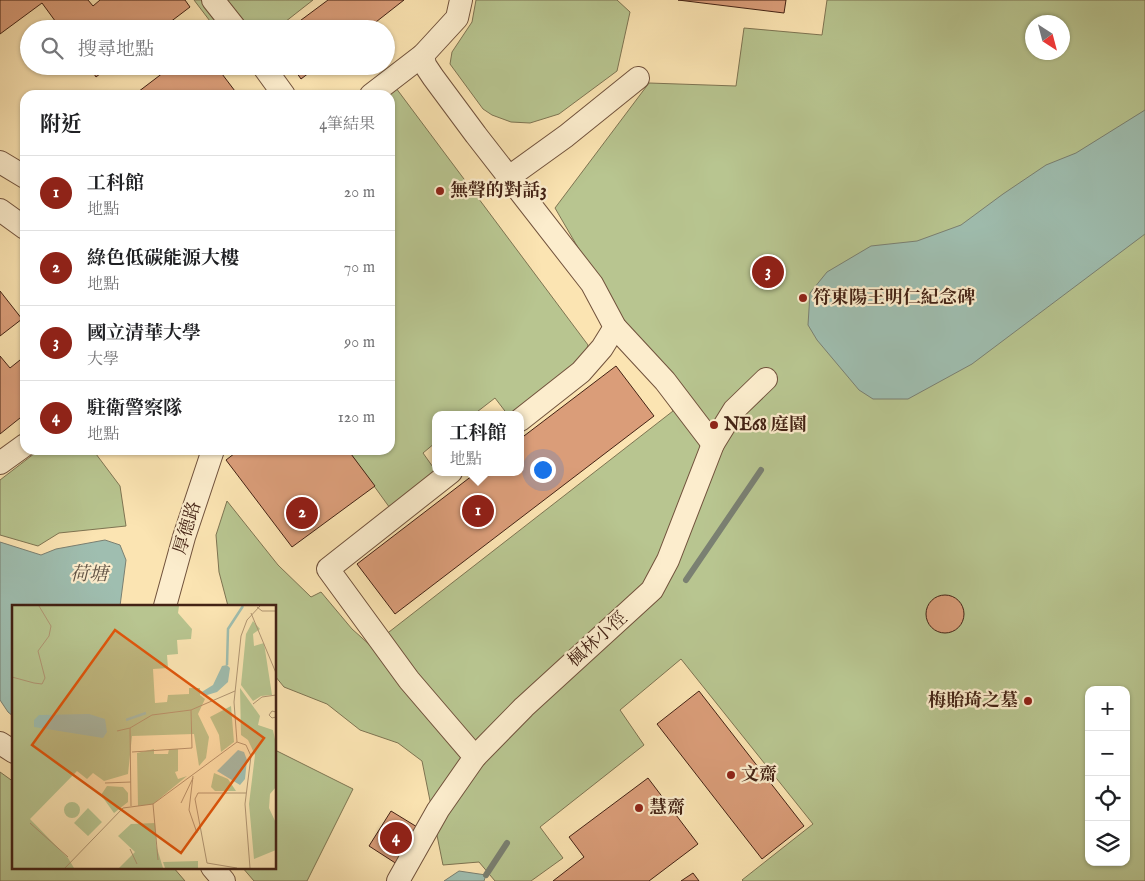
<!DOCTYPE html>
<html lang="zh-TW">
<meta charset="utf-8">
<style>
:root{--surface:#fff;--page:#f6f6f6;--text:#202124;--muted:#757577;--line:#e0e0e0;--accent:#8f2418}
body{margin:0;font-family:"IM FELL English","Noto Serif TC",serif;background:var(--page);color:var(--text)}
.controls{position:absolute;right:15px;bottom:15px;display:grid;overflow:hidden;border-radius:10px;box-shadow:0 1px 4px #0004}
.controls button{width:45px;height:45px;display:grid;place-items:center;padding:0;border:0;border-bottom:1px solid var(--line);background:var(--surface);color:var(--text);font:25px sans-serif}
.compass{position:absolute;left:1025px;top:15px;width:45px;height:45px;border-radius:50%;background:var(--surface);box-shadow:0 1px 4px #0004;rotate:144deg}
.you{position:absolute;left:542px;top:469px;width:18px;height:18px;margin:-12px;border:4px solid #fff;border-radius:50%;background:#1a73e8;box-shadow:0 0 0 8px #1a73e833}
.badge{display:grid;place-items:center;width:32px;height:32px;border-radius:50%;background:var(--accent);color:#fff;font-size:16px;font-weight:700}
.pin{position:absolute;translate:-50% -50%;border:2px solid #fff;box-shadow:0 1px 5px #0006}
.popup{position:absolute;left:432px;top:411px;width:92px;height:65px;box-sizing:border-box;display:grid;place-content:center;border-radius:10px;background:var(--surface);filter:drop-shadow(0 1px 4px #0005);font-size:16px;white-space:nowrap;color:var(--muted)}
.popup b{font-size:19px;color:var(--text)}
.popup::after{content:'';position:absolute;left:50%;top:100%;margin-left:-10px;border:10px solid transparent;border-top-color:var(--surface)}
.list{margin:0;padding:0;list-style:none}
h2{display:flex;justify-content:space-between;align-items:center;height:65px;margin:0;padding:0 20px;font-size:21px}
h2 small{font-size:16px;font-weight:400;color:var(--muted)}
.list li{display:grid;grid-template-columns:32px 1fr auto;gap:15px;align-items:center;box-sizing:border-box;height:75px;padding:0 20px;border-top:1px solid var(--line)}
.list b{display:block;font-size:19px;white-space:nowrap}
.list p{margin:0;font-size:16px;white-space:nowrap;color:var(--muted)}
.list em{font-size:16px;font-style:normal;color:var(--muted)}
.icon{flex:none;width:28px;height:28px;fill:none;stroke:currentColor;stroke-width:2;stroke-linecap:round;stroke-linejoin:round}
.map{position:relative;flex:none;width:1145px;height:881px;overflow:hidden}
.search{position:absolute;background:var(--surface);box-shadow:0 1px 4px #0004;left:20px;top:20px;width:375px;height:55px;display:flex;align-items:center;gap:12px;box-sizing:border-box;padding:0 18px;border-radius:28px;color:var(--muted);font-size:19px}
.panel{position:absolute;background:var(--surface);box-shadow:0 1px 4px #0004;left:20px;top:90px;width:375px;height:365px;border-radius:15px}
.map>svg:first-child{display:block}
.green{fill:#b8c590;stroke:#7e7452;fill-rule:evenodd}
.water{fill:#9fbeb0;stroke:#7a8072}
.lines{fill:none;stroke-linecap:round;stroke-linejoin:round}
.stream{stroke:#7a8072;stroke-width:6}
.building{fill:#da9d79;stroke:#432214}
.minor-casing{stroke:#71523c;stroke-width:24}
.minor{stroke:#fcedcd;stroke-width:22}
.poi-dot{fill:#8f2418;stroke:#fcedcd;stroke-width:2}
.labels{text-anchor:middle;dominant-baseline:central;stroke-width:4.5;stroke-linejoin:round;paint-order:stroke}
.poi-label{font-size:18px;font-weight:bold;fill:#432214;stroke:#fcedcd;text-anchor:start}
.street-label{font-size:18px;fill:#432214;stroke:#fcedcd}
.water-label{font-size:19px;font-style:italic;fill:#5f5143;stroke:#fcedcd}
.inset-river{fill:none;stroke:#9fbeb0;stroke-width:2.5}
.inset-road{fill:none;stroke:#b19673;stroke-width:1}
.view{fill:#e0560c;fill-opacity:0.15;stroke:#e0560c;stroke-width:2.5}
.inset-edge{fill:none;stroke:#432214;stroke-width:2.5}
</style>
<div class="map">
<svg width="1145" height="881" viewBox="0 0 1145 881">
<rect width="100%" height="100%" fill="#fbe4b2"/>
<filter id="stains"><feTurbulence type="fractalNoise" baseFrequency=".004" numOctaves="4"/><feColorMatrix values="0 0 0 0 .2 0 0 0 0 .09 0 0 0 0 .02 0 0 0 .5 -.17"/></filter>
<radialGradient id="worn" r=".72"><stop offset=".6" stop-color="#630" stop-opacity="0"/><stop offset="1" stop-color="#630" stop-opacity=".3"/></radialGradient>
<g class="green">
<polygon points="194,0 313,0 276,29 216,29"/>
<polygon points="476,0 617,0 630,12 617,71 559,114 530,123 511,122 492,115 483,109 450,64 452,52 472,22"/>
<path d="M827 0H1145V881H743L742 880 813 824 681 659 620 710 644 745 540 827 563 858 531 881H495L479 862 443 865 422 761 398 743 360 730 327 704 284 687 275 676V606H228L219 572 216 535 227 501 278 565 311 597 321 592 352 629 371 646 673 411 555 208 649 83 736 86 744 28 822 35ZM1032 22H1062V52H1032ZM1089 690H1126V862H1089Z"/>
<polygon points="390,80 588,345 581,372 520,415 508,415 495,398 473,415 436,415 435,443 423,453 435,470 436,472 395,515 348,450 390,450 390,95 371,95"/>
<polygon points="39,450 93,450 120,486 126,526 59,533 38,546 0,535 0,480"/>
<polygon points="275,750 353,789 307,881 254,881 242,867 275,867"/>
<polygon points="0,772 14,782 14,867 173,867 185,881 0,881"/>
</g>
<g class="water">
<polygon points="1145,110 1145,234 972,364 908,399 873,399 859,390 817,340 808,325 810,293 827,272 871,246 917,241 961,225 1003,194 1046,165 1076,153"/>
<polygon points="105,540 120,545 126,560 120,606 14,606 14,717 8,712 0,700 0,542 41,555 56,549"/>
<polygon points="459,871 486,875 484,881 444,881"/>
</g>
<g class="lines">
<g class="stream">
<polyline points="686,580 761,470"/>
<polyline points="486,875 507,843"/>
</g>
</g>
<g class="building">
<polygon points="0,0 88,0 93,6 100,0 185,0 190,7 161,29 61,29 42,3 0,34"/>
<polygon points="328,0 404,0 367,29 289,29"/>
<polygon points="678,0 786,0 784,13"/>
<polygon points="89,66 110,66 96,77"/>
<polygon points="172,66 216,66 238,95 134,95"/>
<polygon points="292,66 318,66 301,79"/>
<polygon points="0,291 22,319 0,336"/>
<polygon points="0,356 10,368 25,356 25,414 0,434"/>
<polygon points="616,366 654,416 395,614 357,564 477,472 520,472 520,439"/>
<polygon points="239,450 348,450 375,486 292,547 226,460"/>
<circle cx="945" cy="614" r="19"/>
<polygon points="699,691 804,826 762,859 657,724"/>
<polygon points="648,778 698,844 649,881 553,881 584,857 569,837"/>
<polygon points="391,811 422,830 400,866 369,846"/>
<polygon points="693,873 699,881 681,881"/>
</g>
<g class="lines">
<g class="minor-casing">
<g id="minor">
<polyline points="213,0 236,29"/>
<polyline points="423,55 425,65 433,77 476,135 592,284 615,327 665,381 713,444"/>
<polyline points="263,66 284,95"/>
<polyline points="371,95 423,55 457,18 461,0"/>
<polyline points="0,162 25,177"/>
<polyline points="509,177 566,136 638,78"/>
<polyline points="0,210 25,228"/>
<polyline points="520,420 581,372 602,348 615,327"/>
<polyline points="0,463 25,445"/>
<polyline points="451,472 328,569 409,680 475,757"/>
<polyline points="165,606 184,537 213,450"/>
<polyline points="0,743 14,752"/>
<polyline points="212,867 224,881"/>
<polyline points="398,881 438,810 475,757 524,707 652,590 668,560 713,444 734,410 766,379"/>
</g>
</g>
<use href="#minor" class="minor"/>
</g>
<g class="poi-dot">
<circle cx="440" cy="191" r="5"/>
<circle cx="803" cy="298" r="5"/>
<circle cx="714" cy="425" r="5"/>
<circle cx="1028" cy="701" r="5"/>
<circle cx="731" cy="775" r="5"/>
<circle cx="639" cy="808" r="5"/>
</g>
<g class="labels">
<g class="poi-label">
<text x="450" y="191">無聲的對話3</text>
<text x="813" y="298">符東陽王明仁紀念碑</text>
<text x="724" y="425">NE68 庭園</text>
<text x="1018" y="701" text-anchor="end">梅貽琦之墓</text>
<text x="741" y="775">文齋</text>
<text x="649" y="808">慧齋</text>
</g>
<g class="street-label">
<text transform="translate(188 528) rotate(-73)">厚德路</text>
<text transform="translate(598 640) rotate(-42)">楓林小徑</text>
</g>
<g class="water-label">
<text x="89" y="575">荷塘</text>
</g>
</g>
<g transform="translate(12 605)">
<rect width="264" height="264" fill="#fbe4b2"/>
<path d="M0 1H167L166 8 180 24 179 34 165 35 166 49 155 50 156 63 141 64 143 98 155 97 156 90 177 89V83H188V90L193 94 186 109 197 132 194 153 187 161 182 129 120 131 116 169 92 176 81 168 75 174 65 166 18 214 56 253 62 263H0ZM241 16 248 24 241 29 242 41 252 38 260 90 249 91 241 96 229 80 234 29ZM228 83 248 111 246 120 261 125 264 139V182L258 189 257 203 264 218V245L242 254 237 199 243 150 236 135 229 130ZM219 101 222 137 209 147 207 130 198 112ZM142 144V149H156L157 144H166V166L163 167 166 174 175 171 141 199 126 201 125 148ZM202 168 216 174 224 186H203L199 182ZM95 181 111 182 116 188V197L102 208 89 190ZM52 205a8 8 0 1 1 16 0a8 8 0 1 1-16 0ZM76 203 90 217 76 231 62 218ZM143 218 144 240 151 263H107L123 247 106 231 119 219ZM186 256V263H153L151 257Z" fill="#b8c590"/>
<path d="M215 60 218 63 216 77 205 87 192 91 188 88 201 80 210 61ZM77 109 93 114 95 127 91 133 22 122V115L27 110ZM226 145 232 147 235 155 233 174 228 180 205 166Z" fill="#9fbeb0"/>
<path class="inset-river" d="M215 60 216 24 231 1M114 115 134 108"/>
<path class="inset-road" d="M245 2 250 6H264M239 8 264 68M0 72 22 78 30 79 33 73 26 46 37 31 39 21 27 1M241 99 250 92 264 90M264 107 260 106 257 110 260 113 264 112M118 123 119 201M105 126 118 123 140 110 179 105 223 86M225 137 222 97 229 31 235 15 248 1M225 137 234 140 239 151 233 199 238 263M120 147 180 143 179 105M181 171 177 205 185 228M93 178 119 177M169 198 181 173M141 199 146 255M18 218 56 252M118 244 125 259M53 263 111 203 141 199 225 137M225 263 195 258 183 194 186 188H234"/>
<path class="view" d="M103 25 252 133 169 248 20 140Z"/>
<rect width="264" height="264" class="inset-edge"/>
</g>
<rect width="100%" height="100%" filter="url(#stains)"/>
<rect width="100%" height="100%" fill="url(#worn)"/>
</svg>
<div class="controls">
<button>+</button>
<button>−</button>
<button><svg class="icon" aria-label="locate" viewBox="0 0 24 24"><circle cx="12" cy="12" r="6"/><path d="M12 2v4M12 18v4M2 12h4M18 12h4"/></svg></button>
<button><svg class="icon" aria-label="layers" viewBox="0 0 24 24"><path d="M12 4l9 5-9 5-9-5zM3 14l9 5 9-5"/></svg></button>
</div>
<svg class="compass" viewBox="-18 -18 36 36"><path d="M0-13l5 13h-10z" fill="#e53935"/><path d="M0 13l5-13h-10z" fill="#757577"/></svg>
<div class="you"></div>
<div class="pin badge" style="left:478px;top:511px">1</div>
<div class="popup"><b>工科館</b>地點</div>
<div class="pin badge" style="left:302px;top:513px">2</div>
<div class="pin badge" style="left:768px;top:272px">3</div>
<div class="pin badge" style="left:396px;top:838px">4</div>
<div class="search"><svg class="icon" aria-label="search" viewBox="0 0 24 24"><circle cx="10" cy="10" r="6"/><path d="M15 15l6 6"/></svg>搜尋地點</div>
<section class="panel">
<h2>附近<small>4筆結果</small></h2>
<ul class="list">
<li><span class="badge">1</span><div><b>工科館</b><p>地點</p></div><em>20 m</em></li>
<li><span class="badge">2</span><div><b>綠色低碳能源大樓</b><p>地點</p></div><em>70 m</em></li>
<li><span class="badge">3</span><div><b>國立清華大學</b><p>大學</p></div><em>90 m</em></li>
<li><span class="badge">4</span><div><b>駐衛警察隊</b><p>地點</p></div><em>120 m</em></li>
</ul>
</section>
</div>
